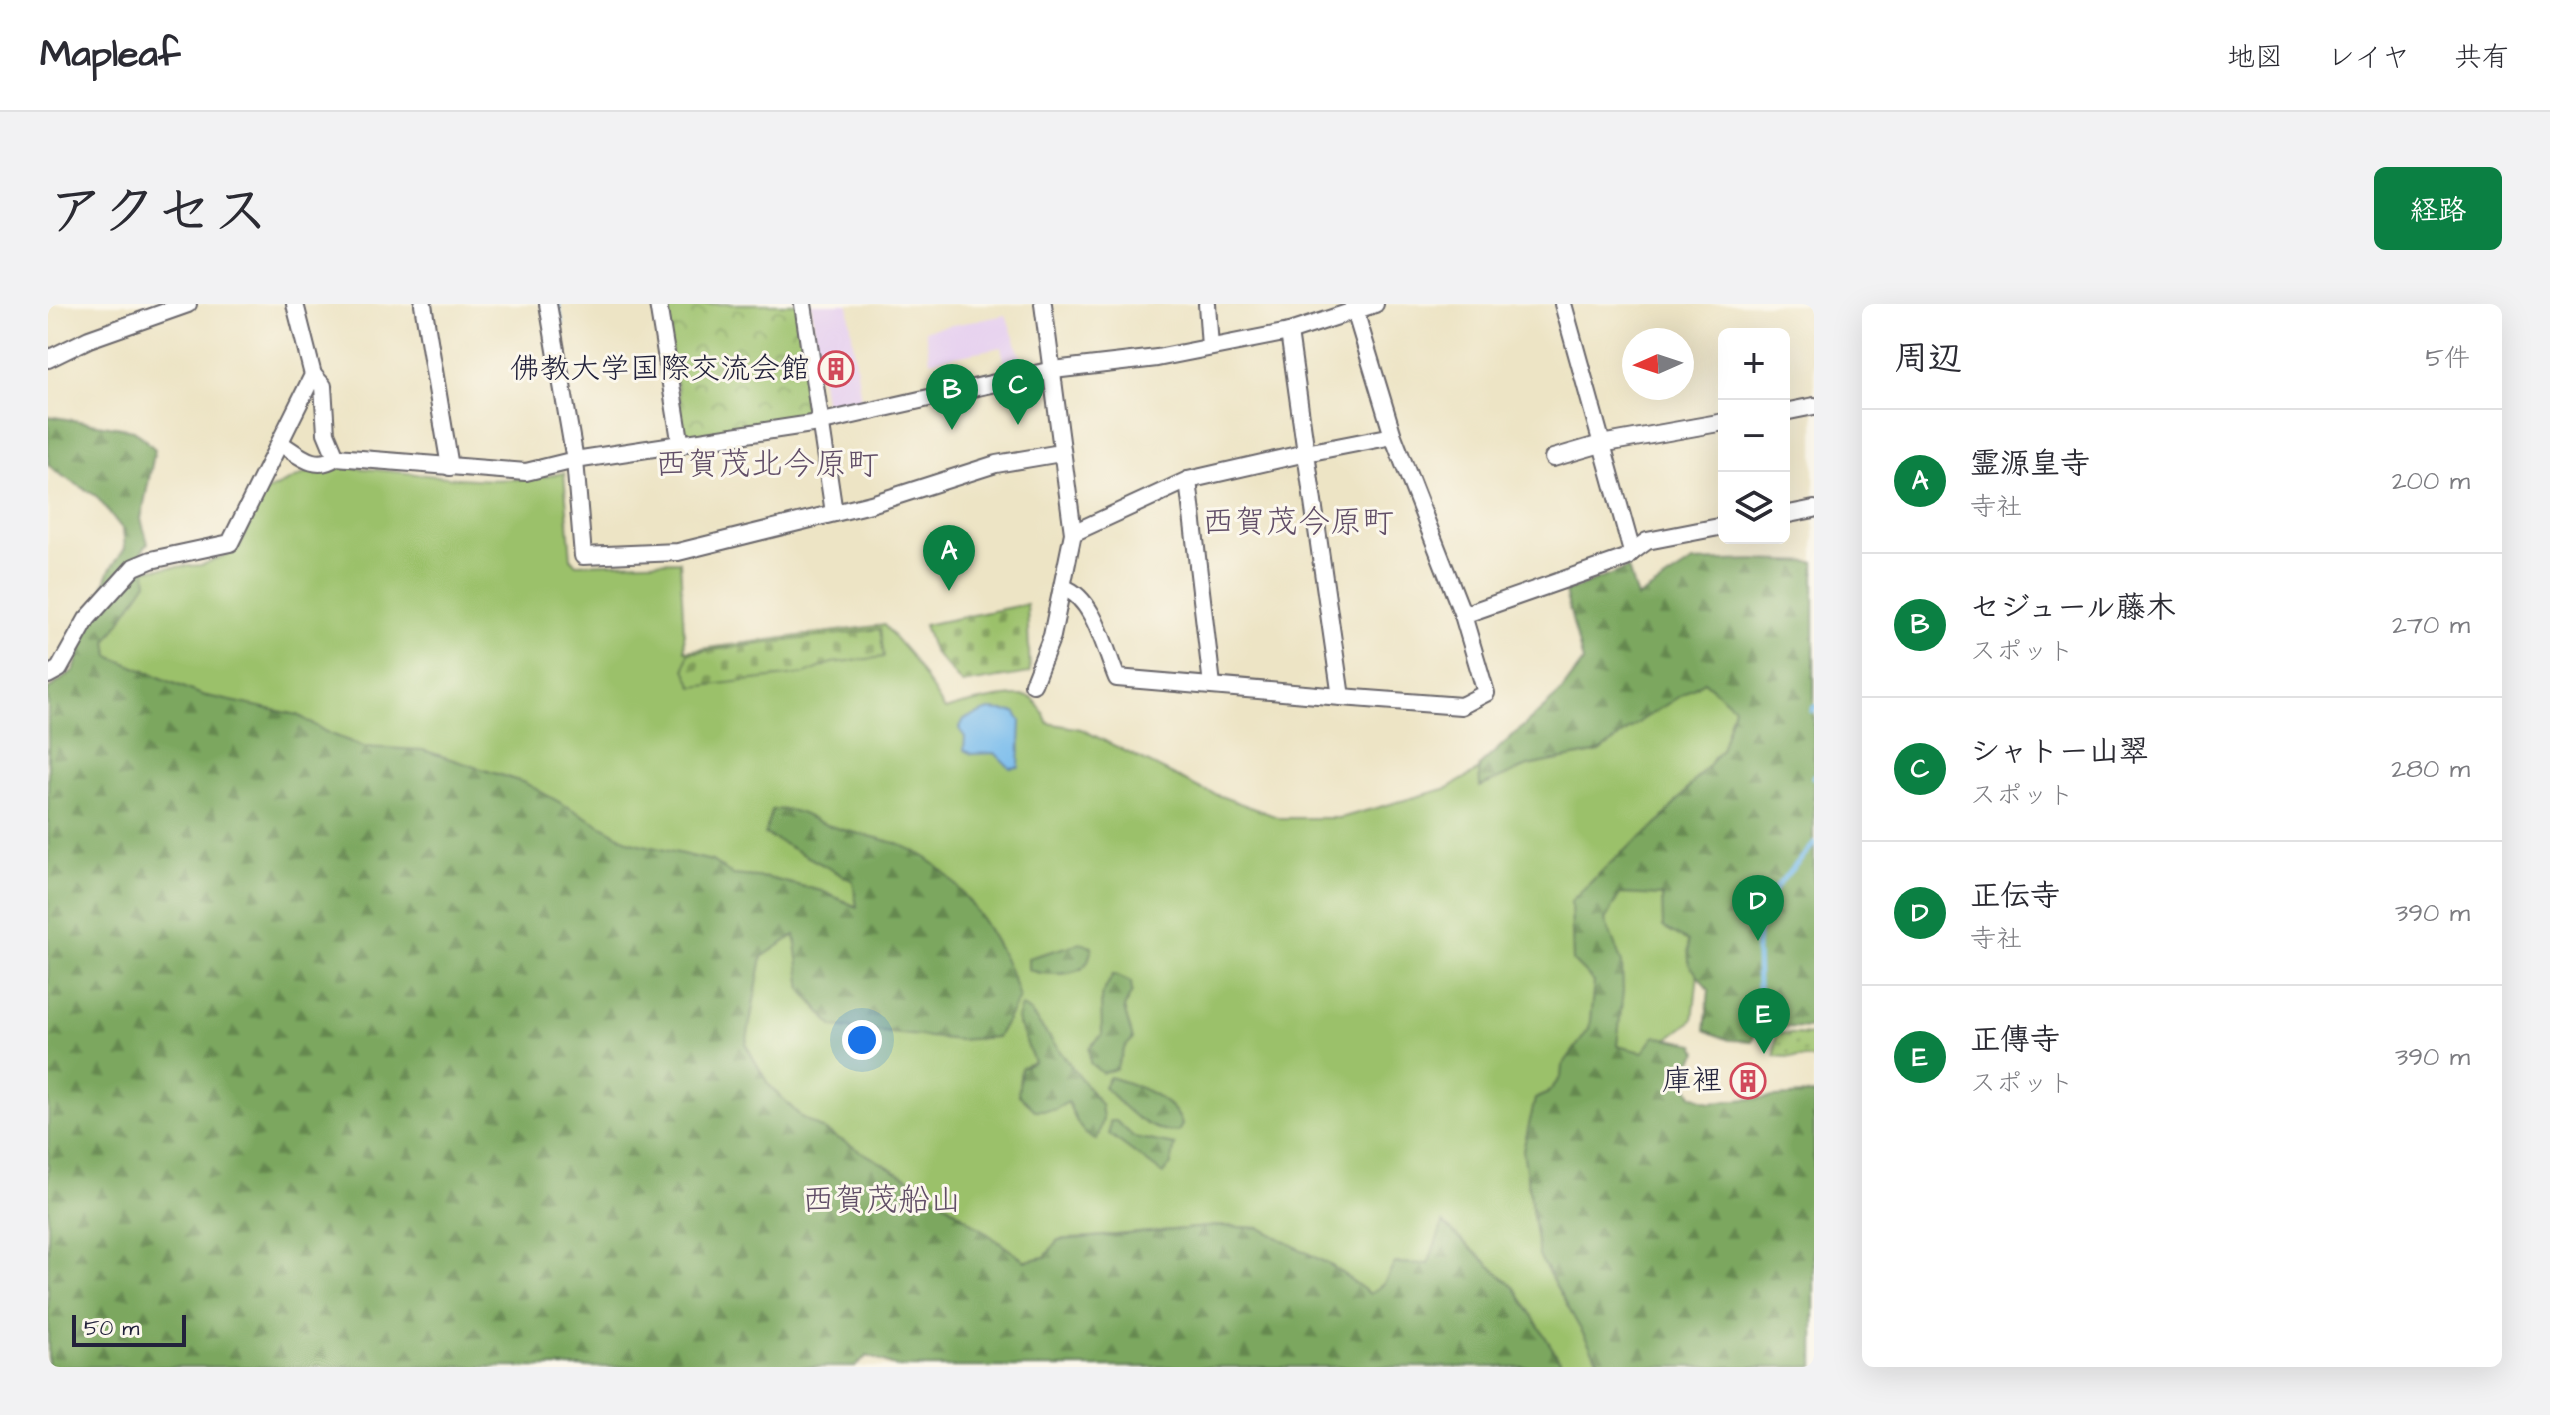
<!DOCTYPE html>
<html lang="ja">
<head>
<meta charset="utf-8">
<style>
	body { margin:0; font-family:"Architects Daughter","Klee One",sans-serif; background:#f2f2f3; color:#2b2b33 }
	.controls { position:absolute; right:24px; top:24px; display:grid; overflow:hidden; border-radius:12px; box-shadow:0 8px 32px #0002 }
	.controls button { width:72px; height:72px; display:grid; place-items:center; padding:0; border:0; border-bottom:2px solid #e1e1e2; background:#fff; color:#2b2b33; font:40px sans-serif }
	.compass { position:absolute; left:1574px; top:24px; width:72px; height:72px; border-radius:50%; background:#fff; box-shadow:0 8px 32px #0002; rotate:267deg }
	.scale { position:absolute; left:24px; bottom:20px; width:114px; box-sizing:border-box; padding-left:8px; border:4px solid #22223b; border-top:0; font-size:22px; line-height:28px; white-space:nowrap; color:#22223b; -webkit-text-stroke:6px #fbf7ec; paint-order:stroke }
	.you { position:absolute; left:814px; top:736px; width:28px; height:28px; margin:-20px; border:6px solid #fff; border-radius:50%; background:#1a73e8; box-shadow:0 0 0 12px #1a73e833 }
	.badge { display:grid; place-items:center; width:52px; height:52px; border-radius:50%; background:#0b8043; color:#fff; font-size:26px; font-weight:700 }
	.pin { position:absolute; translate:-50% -66px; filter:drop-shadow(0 2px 4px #0008) }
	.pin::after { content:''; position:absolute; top:42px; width:28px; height:24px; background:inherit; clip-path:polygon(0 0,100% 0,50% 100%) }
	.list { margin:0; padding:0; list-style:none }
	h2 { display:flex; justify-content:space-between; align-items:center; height:104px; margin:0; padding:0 32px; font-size:34px }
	h2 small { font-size:26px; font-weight:400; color:#7c7c81 }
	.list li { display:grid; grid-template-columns:52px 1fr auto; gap:24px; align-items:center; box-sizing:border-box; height:144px; padding:0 32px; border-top:2px solid #e1e1e2 }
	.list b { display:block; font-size:30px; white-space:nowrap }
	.list p { margin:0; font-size:26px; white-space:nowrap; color:#7c7c81 }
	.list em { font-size:26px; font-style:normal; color:#7c7c81 }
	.icon { flex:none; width:44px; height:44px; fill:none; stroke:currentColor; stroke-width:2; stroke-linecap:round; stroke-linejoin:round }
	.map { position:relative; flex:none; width:1766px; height:1063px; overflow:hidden; border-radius:12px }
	header { display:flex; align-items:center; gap:48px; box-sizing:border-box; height:112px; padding:0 40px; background:#fff; border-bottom:2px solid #e1e1e2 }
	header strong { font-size:38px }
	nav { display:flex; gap:44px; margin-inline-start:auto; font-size:28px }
	.intro { display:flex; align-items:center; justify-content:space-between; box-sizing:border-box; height:192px; padding:0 48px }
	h1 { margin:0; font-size:56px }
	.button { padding:20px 36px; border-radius:12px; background:#0b8043; color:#fff; font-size:28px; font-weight:700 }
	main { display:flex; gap:48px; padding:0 48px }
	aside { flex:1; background:#fff; border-radius:12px; box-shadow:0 8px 32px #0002 }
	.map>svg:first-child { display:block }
	.built { fill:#e7d2ef }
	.grass { fill:#9bc16b; stroke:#5e7253; stroke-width:2 }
	.forest { fill:url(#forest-firs); stroke:#4f644d; stroke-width:2 }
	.cemetery { fill:url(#cemetery-stones); stroke:#5e7253; stroke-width:2 }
	.park { fill:url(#park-crowns); stroke:#5e7253; stroke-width:2 }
	.garden { fill:url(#garden-dots); stroke:#5e7253; stroke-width:2 }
	.water { fill:#75baec; stroke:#4c6e94; stroke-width:2 }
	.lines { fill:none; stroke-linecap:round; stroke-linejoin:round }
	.stream { stroke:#75baec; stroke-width:5 }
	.minor-casing { stroke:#69666b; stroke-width:20 }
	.minor { stroke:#fff; stroke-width:16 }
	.labels { text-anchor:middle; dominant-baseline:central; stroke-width:6; stroke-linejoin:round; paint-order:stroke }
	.poi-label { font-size:30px; fill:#22223b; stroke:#fbf7ec; text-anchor:end }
	.neighbourhood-label { font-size:32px; fill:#614e67; stroke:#fbf7ec }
</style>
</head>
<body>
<header>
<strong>Mapleaf</strong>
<nav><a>地図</a><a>レイヤ</a><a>共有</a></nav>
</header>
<div class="intro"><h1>アクセス</h1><a class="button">経路</a></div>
<main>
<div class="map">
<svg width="1766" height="1063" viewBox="0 0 1766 1063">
	<defs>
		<pattern id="forest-firs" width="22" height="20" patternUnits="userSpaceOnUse" patternTransform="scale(2)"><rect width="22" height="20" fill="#7ca75f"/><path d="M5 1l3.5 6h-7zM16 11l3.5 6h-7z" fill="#658850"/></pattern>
		<pattern id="cemetery-stones" width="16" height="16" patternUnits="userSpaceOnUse" patternTransform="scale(2)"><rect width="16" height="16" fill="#9bc16b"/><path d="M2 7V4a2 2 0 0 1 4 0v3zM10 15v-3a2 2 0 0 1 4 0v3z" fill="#7e9c59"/></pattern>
		<pattern id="park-crowns" width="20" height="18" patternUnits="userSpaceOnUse" patternTransform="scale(2)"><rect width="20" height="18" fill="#9bc16b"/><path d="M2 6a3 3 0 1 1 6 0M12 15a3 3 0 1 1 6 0" fill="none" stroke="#7e9c59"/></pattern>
		<pattern id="garden-dots" width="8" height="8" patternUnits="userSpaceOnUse" patternTransform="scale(2)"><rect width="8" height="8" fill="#9bc16b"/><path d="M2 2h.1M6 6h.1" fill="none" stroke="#7e9c59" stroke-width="1.8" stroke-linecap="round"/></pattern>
	</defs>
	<rect width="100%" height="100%" fill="#fbf7ec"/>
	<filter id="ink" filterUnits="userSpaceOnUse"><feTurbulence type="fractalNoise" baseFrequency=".0125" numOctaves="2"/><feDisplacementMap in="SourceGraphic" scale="16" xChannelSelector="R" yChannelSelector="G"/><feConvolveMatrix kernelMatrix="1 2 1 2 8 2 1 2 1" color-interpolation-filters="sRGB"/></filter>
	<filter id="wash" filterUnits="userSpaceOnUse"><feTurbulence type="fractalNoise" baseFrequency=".006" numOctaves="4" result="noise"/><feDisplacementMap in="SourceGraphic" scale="32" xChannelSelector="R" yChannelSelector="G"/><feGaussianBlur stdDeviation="1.8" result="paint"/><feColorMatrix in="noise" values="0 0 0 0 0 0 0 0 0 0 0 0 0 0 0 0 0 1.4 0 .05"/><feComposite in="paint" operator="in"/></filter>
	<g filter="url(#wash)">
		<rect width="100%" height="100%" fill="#ede4c5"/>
		<g class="built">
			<polygon points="763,0 800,0 814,104 783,109 777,105"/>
			<polygon points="958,11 977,65 959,68 953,43 882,57 877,26"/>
		</g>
		<path class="grass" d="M297 163C372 168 443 185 516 169L523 255 528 260 632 257 637 347 836 321 863 352 897 406C914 400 964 389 981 393 990 396 996 411 1000 419L1033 425 1153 485 1232 514H1292L1400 484 1766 270 1662 558 1645 716 1583 762 1590 1063H1403L1322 990 1284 962 1211 924 1171 922 1010 936 997 953 977 957 872 881 753 813 720 780 698 741 142 409 30 355 31 340 97 265 154 261 190 246 215 189 260 168Z"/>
		<g class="forest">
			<path d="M0 112 86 126 107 145 93 215 100 239 94 247 99 278 59 337 61 352 154 391 250 411 278 428 316 443 375 446 477 479 583 538 664 557 685 571 720 574 774 587 809 603 805 577 717 530 724 506C752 503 757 514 782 522 814 532 853 535 881 556 918 582 960 651 971 694L949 733 911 736 785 723 754 686 747 631 714 653 698 741 720 780 753 813 872 881 977 957 997 953 1010 936 1171 922 1212 924 1284 962 1322 990 1336 979 1347 959 1380 960 1395 919 1467 984 1516 1063H849L819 1052 807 1063H0V386L26 366 61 267 77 244 75 226 48 192 8 168 0 160Z"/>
			<polygon points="1706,256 1766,258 1766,724 1710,722 1704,737 1681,736 1657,726 1661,686 1641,660 1640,637 1615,623 1614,592 1572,590 1557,616 1574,659 1575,687 1569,742 1595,748 1607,732 1647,740 1650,748 1633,771 1644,791 1662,798 1766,790 1766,1063 1554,1063 1491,952 1475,846 1487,795 1499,790 1513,773 1514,762 1541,725 1546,678 1525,657 1523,597 1572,550 1609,521 1673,446 1686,403 1656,377 1594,416 1552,448 1480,462 1432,483 1431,462 1511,390 1535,358 1517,288 1580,264 1589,294 1645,258"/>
			<path d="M1032 639 1044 642C1042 650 1041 661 1033 665 1020 672 991 671 980 665V654Z"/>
			<polygon points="1065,670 1083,678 1084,688 1076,704 1085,735 1077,743 1068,765 1054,769 1042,759 1041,744 1054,731 1053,693"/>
			<path d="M973 702 982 708 1053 801 1055 815 1049 836C1032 831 1027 814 1020 798L1006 806H987L970 790 973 764 986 758 969 715Z"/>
			<path d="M1061 773C1086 780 1127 794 1134 821L1130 828C1098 828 1078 806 1056 783Z"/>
			<polygon points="1062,817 1068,817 1086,833 1127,841 1123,861 1115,870 1061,830"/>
		</g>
		<g class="cemetery">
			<polygon points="979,300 982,369 914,380 885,347 876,321"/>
			<polygon points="832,325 836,353 784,359 757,370 645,383 637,365 640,349"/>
		</g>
		<polygon class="park" points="625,0 750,0 765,106 760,115 646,135 636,126 617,8"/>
		<polygon class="garden" points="1728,729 1766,731 1766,755 1727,752"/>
		<polygon class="water" points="941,406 967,408 973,417 971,463 962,464 947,449 924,450 916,446 917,433 911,425 916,415"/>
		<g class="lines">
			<g class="stream">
				<polyline points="510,0 513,19"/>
				<polyline points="1764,407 1766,403"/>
				<polyline points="1765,473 1766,472"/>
				<path d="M1709 647C1707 595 1735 577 1766 540"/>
				<polyline points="1709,650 1711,711 1731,709"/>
			</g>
		</g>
	</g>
	<g filter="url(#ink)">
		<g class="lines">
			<defs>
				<g id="minor">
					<polyline points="375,0 402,163"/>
					<polyline points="610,0 633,142"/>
					<polyline points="755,0 786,209"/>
					<polyline points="1159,0 1162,43"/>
					<polyline points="1305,0 1345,132 1415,311 1438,389 1413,402 1293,393 1258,149 1345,132"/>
					<polyline points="1515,0 1584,248 1599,237 1676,222"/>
					<polyline points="0,55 41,35 140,0"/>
					<polyline points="265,71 275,82 278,129 288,153"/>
					<polyline points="1736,108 1766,102"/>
					<path d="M232 139C251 151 267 168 288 153L478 168 527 156 500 0"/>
					<polyline points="1013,149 948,160 823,200 630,248 535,252 527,156 770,119 1005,66 1109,54 1241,28 1327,0"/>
					<polyline points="1505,154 1553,140 1676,118"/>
					<polyline points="1140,176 1164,381"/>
					<polyline points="1736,211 1766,205"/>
					<polyline points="1025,229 1140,176 1258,149 1241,28"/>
					<path d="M1016 284C1046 294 1057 346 1069 374L1293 393"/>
					<polyline points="1415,311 1578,254 1584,248"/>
					<polyline points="0,371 11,365 39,315 86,263 103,256 182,239 265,71 247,0"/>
					<polyline points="985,380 1004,332 1025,229 995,0"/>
				</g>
			</defs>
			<use href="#minor" class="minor-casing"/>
			<use href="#minor" class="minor"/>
		</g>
	</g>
	<defs>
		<symbol id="building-ring" viewBox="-11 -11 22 22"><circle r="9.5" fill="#fbf7ec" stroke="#d1495b" stroke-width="1.5"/><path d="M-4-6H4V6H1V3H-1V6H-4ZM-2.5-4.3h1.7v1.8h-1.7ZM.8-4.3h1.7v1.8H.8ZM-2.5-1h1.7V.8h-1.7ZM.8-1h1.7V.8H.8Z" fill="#d1495b"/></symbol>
	</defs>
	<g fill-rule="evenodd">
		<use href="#building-ring" x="768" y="45" width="40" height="40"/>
		<use href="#building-ring" x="1680" y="757" width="40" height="40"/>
	</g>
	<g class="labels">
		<g class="poi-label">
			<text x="762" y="65">佛教大学国際交流会館</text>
			<text x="1674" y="777">庫裡</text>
		</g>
		<g class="neighbourhood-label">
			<text x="719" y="160">西賀茂北今原町</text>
			<text x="1250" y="218">西賀茂今原町</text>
			<text x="834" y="896">西賀茂船山</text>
		</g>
	</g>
</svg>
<div class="controls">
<button>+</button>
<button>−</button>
<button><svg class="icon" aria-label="layers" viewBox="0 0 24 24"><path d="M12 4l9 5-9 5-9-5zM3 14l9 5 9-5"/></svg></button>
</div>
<svg class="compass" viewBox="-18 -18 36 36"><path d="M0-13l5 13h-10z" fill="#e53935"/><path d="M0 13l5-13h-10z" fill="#7c7c81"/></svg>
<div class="scale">50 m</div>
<div class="you"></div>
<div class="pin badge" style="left:901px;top:287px">A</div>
<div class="pin badge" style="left:904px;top:126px">B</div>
<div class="pin badge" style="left:970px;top:121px">C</div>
<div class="pin badge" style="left:1710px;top:637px">D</div>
<div class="pin badge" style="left:1716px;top:750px">E</div>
</div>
<aside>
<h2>周辺<small>5件</small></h2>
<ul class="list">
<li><span class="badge">A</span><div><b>霊源皇寺</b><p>寺社</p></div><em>200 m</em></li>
<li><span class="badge">B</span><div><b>セジュール藤木</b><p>スポット</p></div><em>270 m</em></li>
<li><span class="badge">C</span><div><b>シャトー山翠</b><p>スポット</p></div><em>280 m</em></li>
<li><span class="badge">D</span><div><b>正伝寺</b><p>寺社</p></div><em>390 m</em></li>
<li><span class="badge">E</span><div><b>正傳寺</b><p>スポット</p></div><em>390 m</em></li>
</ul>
</aside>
</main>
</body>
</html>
